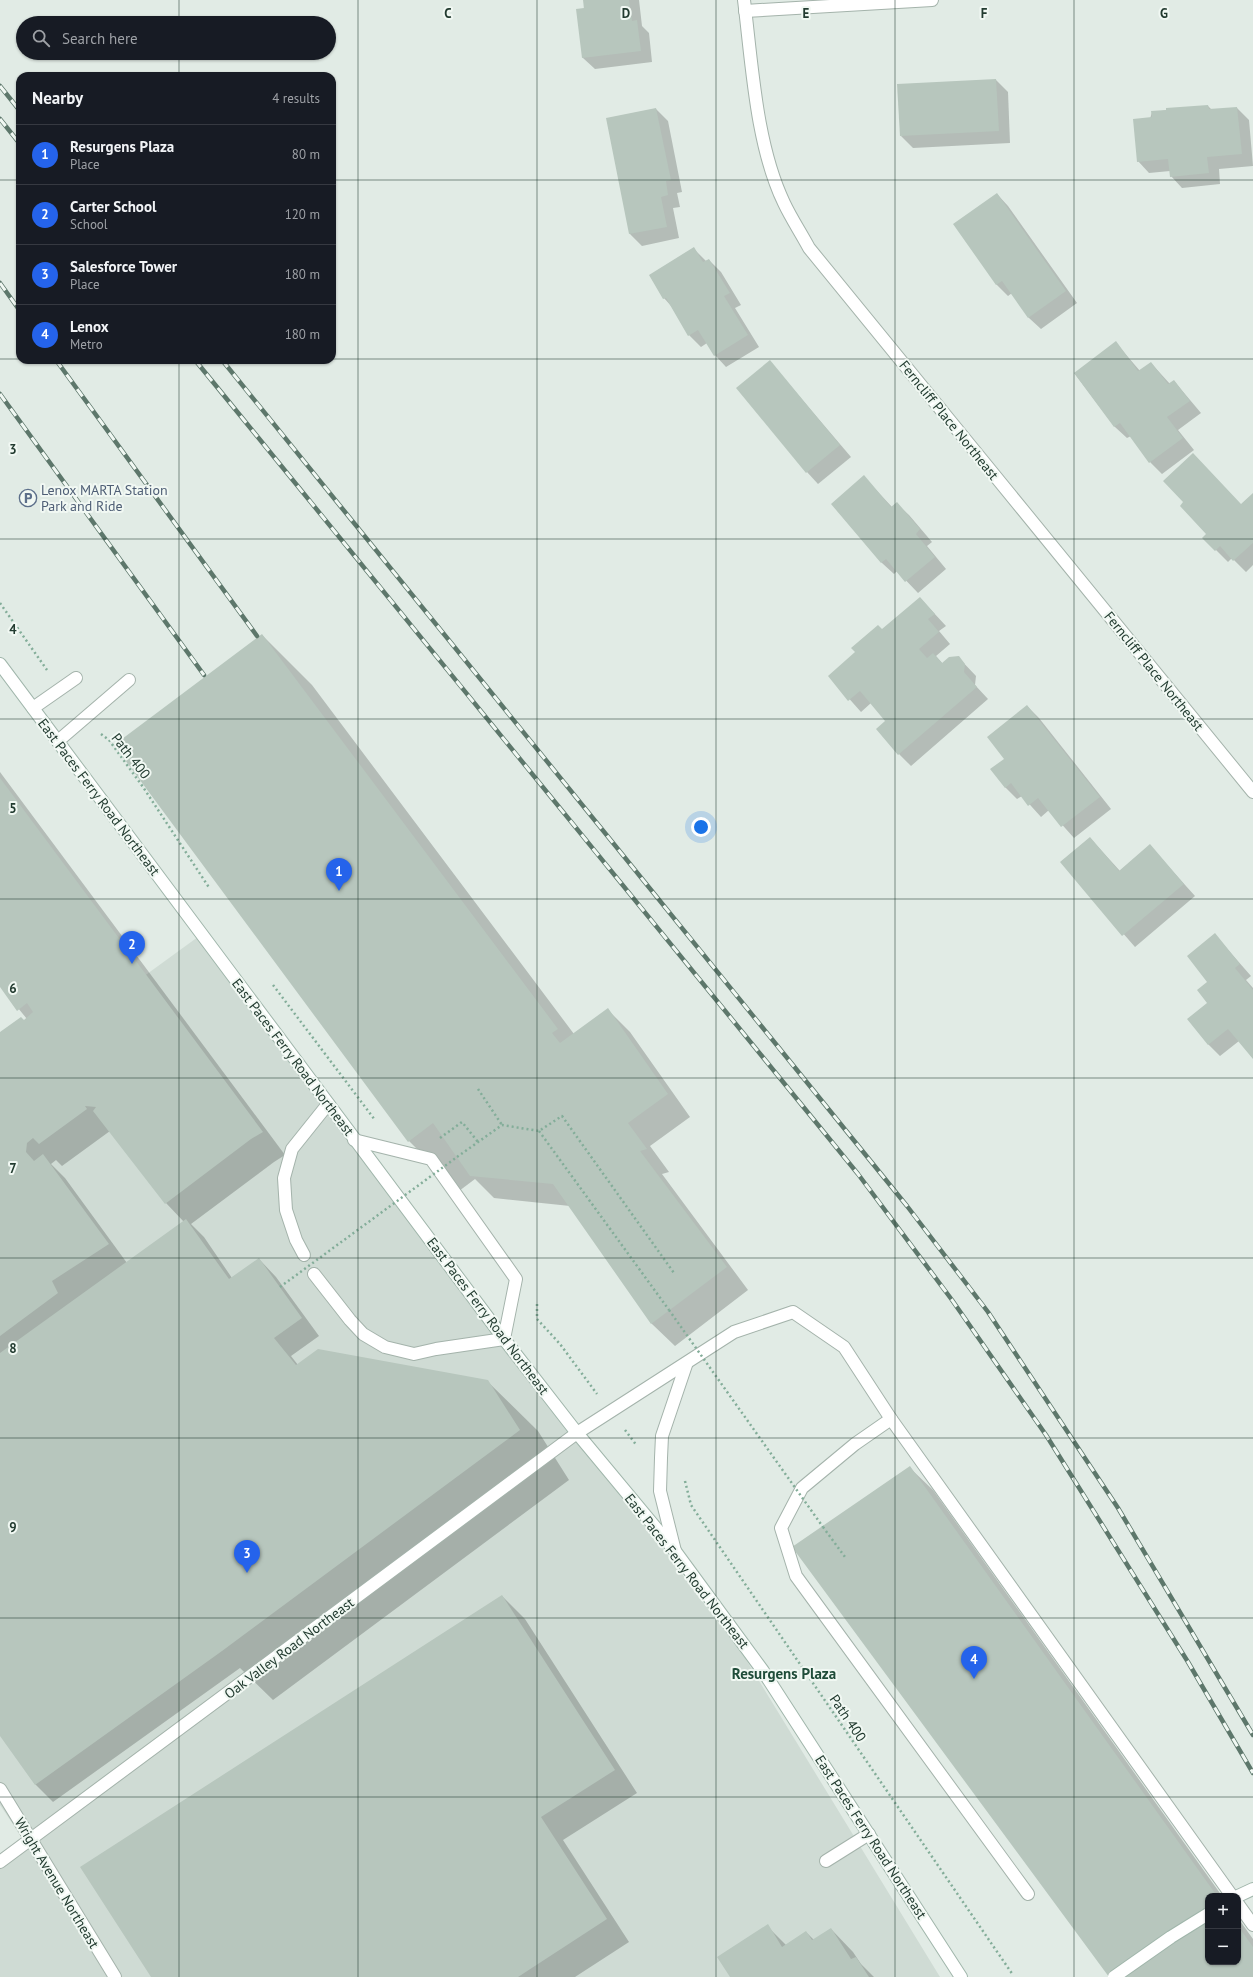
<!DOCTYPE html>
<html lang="en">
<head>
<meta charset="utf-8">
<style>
	body { margin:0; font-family:"PT Sans",sans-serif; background:#20242c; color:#f1f3f6 }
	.controls { position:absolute; right:12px; bottom:12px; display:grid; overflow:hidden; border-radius:8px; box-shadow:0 1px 3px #0004 }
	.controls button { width:36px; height:36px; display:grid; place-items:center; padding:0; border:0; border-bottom:1px solid #363941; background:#171b24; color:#f1f3f6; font:20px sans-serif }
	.you { position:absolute; left:701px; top:827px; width:14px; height:14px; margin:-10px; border:3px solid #fff; border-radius:50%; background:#1a73e8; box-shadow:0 0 0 6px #1a73e833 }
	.badge { display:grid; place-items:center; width:26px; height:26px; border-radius:50%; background:#2563eb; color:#fff; font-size:13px; font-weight:700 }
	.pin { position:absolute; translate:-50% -33px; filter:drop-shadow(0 1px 2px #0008) }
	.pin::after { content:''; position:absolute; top:21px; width:14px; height:12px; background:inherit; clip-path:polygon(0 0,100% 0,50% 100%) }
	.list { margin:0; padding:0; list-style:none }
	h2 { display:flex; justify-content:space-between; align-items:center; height:52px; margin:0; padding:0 16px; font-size:17px }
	h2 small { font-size:13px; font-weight:400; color:#9ea1a6 }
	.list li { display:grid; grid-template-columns:26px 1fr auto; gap:12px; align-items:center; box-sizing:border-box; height:60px; padding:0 16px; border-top:1px solid #363941 }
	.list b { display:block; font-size:15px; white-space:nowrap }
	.list p { margin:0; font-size:13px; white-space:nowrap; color:#9ea1a6 }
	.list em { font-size:13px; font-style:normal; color:#9ea1a6 }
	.icon { flex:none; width:22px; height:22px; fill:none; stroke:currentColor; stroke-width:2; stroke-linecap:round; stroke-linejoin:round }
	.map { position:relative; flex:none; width:1253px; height:1977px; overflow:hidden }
	.search { position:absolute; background:#171b24; box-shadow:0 1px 3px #0004; left:16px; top:16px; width:320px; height:44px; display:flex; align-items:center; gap:10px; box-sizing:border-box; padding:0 14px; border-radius:22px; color:#9ea1a6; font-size:15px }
	.panel { position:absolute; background:#171b24; box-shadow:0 1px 3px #0004; left:16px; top:72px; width:320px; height:292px; border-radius:12px }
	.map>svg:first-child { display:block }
	.built { fill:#cfdbd4 }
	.shadow { fill:#0003; fill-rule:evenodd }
	.building { fill:#b7c6bd }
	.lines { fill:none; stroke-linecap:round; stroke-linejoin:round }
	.lane-casing { stroke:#a4b3ab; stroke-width:14 }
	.street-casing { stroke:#a4b3ab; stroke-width:14 }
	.secondary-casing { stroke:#a0b6ab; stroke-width:14 }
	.path { stroke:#83ad99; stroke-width:2.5; stroke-dasharray:2 3; stroke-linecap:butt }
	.lane { stroke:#fff; stroke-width:12 }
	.street { stroke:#fff; stroke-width:12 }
	.secondary { stroke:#fff; stroke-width:12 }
	.rail-casing { stroke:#5d776b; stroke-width:4.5 }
	.rail { stroke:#f1f8f3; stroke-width:3; stroke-dasharray:9; stroke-linecap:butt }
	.secondary-bridge-casing { stroke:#a0b6ab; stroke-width:14; stroke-linecap:butt }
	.path-bridge { stroke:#83ad99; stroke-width:2.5; stroke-dasharray:2 3; stroke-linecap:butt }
	.secondary-bridge { stroke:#fff; stroke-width:12 }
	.grid { fill:none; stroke:#223b30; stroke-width:1; stroke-opacity:0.55 }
	.labels { text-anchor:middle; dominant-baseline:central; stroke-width:4; stroke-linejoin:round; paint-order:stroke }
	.street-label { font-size:14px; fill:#223b30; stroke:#f1f8f3 }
	.service-label { font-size:14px; fill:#4e5e75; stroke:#f1f8f3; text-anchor:start }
	.neighbourhood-label { font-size:15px; font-weight:bold; fill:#1f4c39; stroke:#f1f8f3 }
	.grid-label { font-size:13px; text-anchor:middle; font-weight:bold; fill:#223b30; stroke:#f1f8f3; stroke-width:4; stroke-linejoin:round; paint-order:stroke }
</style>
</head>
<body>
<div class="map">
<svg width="1253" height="1977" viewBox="0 0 1253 1977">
	<rect width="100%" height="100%" fill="#e1ebe5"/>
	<polygon class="built" points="202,934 745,1658 940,1977 0,1977 0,1855 23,1839 0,1805 0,1081"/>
	<g class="shadow">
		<polygon points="584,0 639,0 642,26 649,33 652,62 595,69 583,58"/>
		<polygon points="996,80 1008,92 1010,143 913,148 901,136"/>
		<polygon points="1208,106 1212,110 1237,108 1249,120 1253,166 1219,169 1220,184 1182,188 1171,176 1170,171 1149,173 1138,161 1152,112"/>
		<polygon points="656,109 668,121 682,192 677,193 680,207 673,208 679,238 642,246 630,234 607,119"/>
		<polygon points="997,194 1008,206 1077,303 1041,329 1029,318 1012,293 1008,296 996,284"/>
		<polygon points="694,249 706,261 709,260 721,272 741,305 735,308 759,347 726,367 715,355 707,343 701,347 689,335 672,307 664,298"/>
		<polygon points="1116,343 1140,371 1151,363 1170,384 1174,381 1201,413 1178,430 1194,450 1162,474 1150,462 1131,436 1127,438 1115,427 1075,374"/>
		<polygon points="770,362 851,457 818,484 807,472"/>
		<polygon points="864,477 892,507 897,504 909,515 932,542 927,546 946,569 918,593 897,571 894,574 882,563 832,504"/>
		<polygon points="1253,494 1253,565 1246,572 1232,558 1228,562 1204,538"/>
		<polygon points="920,598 946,626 939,631 950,644 936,656 943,664 958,657 976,676 975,685 988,699 911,766 899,754 887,721 871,703 861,712 829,676"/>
		<polygon points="262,635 312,685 574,1034 608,1010 630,1032 690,1117 650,1146 669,1172 662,1174 748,1290 675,1346 652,1324 570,1206 494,1198 475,1179 459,1191 409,1141"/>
		<polygon points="1027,706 1039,718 1111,809 1074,838 1049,810 1041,817 1022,796 1017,799 1005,787 1005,759"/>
		<path d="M0 772 285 1155 274 1162 191 1224 204 1237 232 1278 259 1259 276 1277 319 1336 291 1356 298 1365 487 1381 538 1431 569 1480 273 1700 240 1668 53 1802 35 1784 0 1734V1033L27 1019 0 986ZM110 1131 166 1203 184 1222 127 1263 65 1178 51 1164 56 1160 62 1166Z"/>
		<polygon points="1090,838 1120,871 1150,846 1195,896 1135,947 1061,862"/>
		<polygon points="1215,935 1251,976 1246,980 1253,988 1253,1058 1239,1041 1220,1056 1208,1044 1209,982"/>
		<polygon points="910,1468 933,1490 1222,1896 1208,1896 1208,1962 1238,1962 1238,1918 1253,1939 1253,1977 1110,1977"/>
		<polygon points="502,1596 525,1619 637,1793 563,1840 629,1942 575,1977 152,1977"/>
		<polygon points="767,1926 786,1945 806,1932 814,1940 831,1929 853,1952 861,1964 874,1977 731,1977"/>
	</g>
	<g class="building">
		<polygon points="583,0 629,0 632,21 637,20 641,51 582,58 576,9 584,8"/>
		<polygon points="996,79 999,131 900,136 897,84"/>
		<polygon points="1208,105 1209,109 1237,107 1242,154 1207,157 1209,173 1170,177 1168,159 1137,162 1133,119 1152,117 1151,111 1166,110 1166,108"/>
		<polygon points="656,108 671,180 666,181 668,195 661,197 667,227 629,234 606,118"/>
		<polygon points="997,193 1066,291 1028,318 1002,281 996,285 953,224"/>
		<polygon points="694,247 703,262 709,259 730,293 724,296 748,335 714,356 698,330 688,336 666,298 663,299 649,275"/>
		<polygon points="1116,341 1138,371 1151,362 1168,384 1174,380 1190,401 1167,417 1183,438 1149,463 1120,423 1114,427 1074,373"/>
		<polygon points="770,360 840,445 806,473 736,388"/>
		<polygon points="1193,453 1241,504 1253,493 1253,543 1233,561 1220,546 1215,551 1202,538 1206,534 1180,506 1183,502 1163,481"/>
		<polygon points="864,475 891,507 897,502 920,529 916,534 935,557 905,582 886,559 881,563 831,504"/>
		<polygon points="920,597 935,614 928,619 939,632 919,649 927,658 933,653 942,663 949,657 959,656 965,664 964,672 977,687 898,755 876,729 885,721 860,691 848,701 828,676 855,652 851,648 878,625 882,629"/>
		<polygon points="262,634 558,1029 552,1033 560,1043 608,1008 668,1094 628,1123 647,1149 640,1151 727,1267 651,1324 553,1184 470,1176 433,1123 408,1142 114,745"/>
		<polygon points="1027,705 1100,797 1061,827 1038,798 1028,806 1011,783 1005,788 990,769 1004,759 987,737"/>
		<polygon points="0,778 263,1132 251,1139 165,1204 93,1111 96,1107 85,1106 87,1109 39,1144 33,1138 27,1143 26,1152 34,1161 43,1154 109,1244 52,1281 58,1293 0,1336 0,1032 21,1017 24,1020 33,1012 27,1003 17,1011 0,987"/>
		<polygon points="1090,837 1119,871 1150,844 1184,884 1122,936 1060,862"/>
		<polygon points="1215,933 1240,964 1235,968 1253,990 1253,1059 1228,1029 1208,1045 1187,1019 1207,1003 1197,990 1207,982 1187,956"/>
		<polygon points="186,1219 229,1279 259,1258 302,1318 274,1338 296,1365 318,1349 488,1380 520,1430 222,1651 35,1785 0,1736 0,1353"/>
		<polygon points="910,1466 1217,1896 1208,1896 1208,1962 1238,1962 1238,1926 1253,1947 1253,1977 1109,1977 792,1547"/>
		<polygon points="502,1595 615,1770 541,1817 607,1919 518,1977 151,1977 80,1867"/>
		<polygon points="768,1924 782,1947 806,1931 812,1940 831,1928 851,1959 856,1957 869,1977 730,1977 717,1957"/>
	</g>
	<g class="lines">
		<defs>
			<g id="lane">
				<polyline points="33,708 76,678"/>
				<polyline points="58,741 129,680"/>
				<polyline points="304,1255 296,1240 286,1210 284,1178 292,1149 328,1104"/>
				<polyline points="314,1274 350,1320 363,1334 385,1347 414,1354 436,1349 504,1339 516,1279 431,1159 354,1140"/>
				<polyline points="891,1419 855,1444 802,1488 781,1528 796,1576 1028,1894"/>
				<polyline points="577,1433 734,1332 793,1312 844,1347 891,1419 1232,1896"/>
				<polyline points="675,1551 660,1491 661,1458 662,1436 686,1365"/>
				<polyline points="826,1861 869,1834"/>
				<polyline points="1238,1904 1253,1925"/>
			</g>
			<g id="street">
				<path d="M744 0C752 64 756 145 784 203 791 218 801 233 809 248L1253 792"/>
				<polyline points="745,11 932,0"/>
				<polyline points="0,1789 115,1977"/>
				<polyline points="0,1862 577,1433"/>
			</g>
			<g id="secondary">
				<polyline points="0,664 504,1339 577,1433 675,1551 763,1671 961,1977"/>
				<polyline points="1238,1896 1253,1889"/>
			</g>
		</defs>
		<use href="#lane" class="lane-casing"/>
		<use href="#street" class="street-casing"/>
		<use href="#secondary" class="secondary-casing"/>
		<g class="path">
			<polyline points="0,603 47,670"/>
			<polyline points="101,734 109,740 143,787 210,889"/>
			<polyline points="273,985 375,1120"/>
			<polyline points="478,1089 502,1125"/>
			<polyline points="539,1131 669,1310"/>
			<polyline points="440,1138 462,1122 478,1142"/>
			<polyline points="457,1157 502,1125 539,1131 562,1116 674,1273"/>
			<polyline points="537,1304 537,1319 560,1344 597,1394"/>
			<polyline points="625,1430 637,1446"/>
			<polyline points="685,1481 691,1505 1013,1975"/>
			<polyline points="823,1527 845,1557"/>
		</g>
		<use href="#lane" class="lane"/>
		<use href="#street" class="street"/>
		<use href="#secondary" class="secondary"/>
		<defs>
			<g id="rail">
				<polyline points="0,86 20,111"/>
				<polyline points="0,119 20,144"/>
				<polyline points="0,283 20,311"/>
				<polyline points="56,360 257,636"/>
				<polyline points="195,360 858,1174 952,1300 1046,1435 1188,1662 1253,1773"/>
				<polyline points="222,360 907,1206 988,1312 1118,1508 1253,1735"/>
				<polyline points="0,394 204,675"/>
			</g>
		</defs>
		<use href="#rail" class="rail-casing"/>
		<use href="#rail" class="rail"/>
		<defs>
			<polyline id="secondary-bridge" points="1114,1977 1171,1937 1208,1914"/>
		</defs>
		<use href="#secondary-bridge" class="secondary-bridge-casing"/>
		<g class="path-bridge">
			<polyline points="280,1287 457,1157"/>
			<polyline points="669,1310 823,1527"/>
		</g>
		<use href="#secondary-bridge" class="secondary-bridge"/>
	</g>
	<path class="grid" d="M179 0V23M358 0V1977M537 0V1977M716 0V1977M895 0V1977M1074 0V1977M179 53V76M0 180H20M332 180H1253M0 359H20M332 359H1253M179 360V1977M0 539H1253M0 719H1253M0 899H1253M0 1078H1253M0 1258H1253M0 1438H1253M0 1618H1253M0 1797H1253"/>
	<defs>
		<symbol id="parking-ring" viewBox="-11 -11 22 22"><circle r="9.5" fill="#f1f8f3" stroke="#5c6f8a" stroke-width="1.5"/><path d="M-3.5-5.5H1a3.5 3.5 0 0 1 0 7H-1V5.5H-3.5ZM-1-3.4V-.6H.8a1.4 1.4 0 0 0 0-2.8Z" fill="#5c6f8a"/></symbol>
	</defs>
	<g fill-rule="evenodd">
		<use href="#parking-ring" x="18" y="488" width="20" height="20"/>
	</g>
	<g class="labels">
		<g class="street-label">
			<text transform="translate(949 420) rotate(51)">Ferncliff Place Northeast</text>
			<text transform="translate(1154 671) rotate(51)">Ferncliff Place Northeast</text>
			<text transform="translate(131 756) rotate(52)">Path 400</text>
			<text transform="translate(99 797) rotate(53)">East Paces Ferry Road Northeast</text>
			<text transform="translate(293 1057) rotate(53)">East Paces Ferry Road Northeast</text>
			<text transform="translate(488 1316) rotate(53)">East Paces Ferry Road Northeast</text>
			<text transform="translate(687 1571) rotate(52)">East Paces Ferry Road Northeast</text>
			<text transform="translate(289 1648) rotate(-37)">Oak Valley Road Northeast</text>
			<text transform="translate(848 1718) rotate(56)">Path 400</text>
			<text transform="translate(871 1837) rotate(57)">East Paces Ferry Road Northeast</text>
			<text transform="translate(57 1883) rotate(59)">Wright Avenue Northeast</text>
		</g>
		<g class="service-label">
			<text x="41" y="490">Lenox MARTA Station<tspan x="41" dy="16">Park and Ride</tspan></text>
		</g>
		<g class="neighbourhood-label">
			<text x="784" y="1673">Resurgens Plaza</text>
		</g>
	</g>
	<g class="grid-label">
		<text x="448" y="18">C</text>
		<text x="626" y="18">D</text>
		<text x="806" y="18">E</text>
		<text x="984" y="18">F</text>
		<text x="1164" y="18">G</text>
		<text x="13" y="454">3</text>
		<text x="13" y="634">4</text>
		<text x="13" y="813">5</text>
		<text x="13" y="993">6</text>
		<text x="13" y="1173">7</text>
		<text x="13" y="1353">8</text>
		<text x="13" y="1532">9</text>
	</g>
</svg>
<div class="controls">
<button>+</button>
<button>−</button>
</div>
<div class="you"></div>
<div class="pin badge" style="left:339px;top:891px">1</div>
<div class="pin badge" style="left:132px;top:964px">2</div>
<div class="pin badge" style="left:247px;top:1573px">3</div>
<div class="pin badge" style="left:974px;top:1679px">4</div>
<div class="search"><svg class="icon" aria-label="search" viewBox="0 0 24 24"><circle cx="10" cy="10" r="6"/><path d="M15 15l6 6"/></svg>Search here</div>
<section class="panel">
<h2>Nearby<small>4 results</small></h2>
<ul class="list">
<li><span class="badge">1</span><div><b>Resurgens Plaza</b><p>Place</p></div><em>80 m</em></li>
<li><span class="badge">2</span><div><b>Carter School</b><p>School</p></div><em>120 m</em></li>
<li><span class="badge">3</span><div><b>Salesforce Tower</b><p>Place</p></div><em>180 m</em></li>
<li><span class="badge">4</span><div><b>Lenox</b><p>Metro</p></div><em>180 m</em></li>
</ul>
</section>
</div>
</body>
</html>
